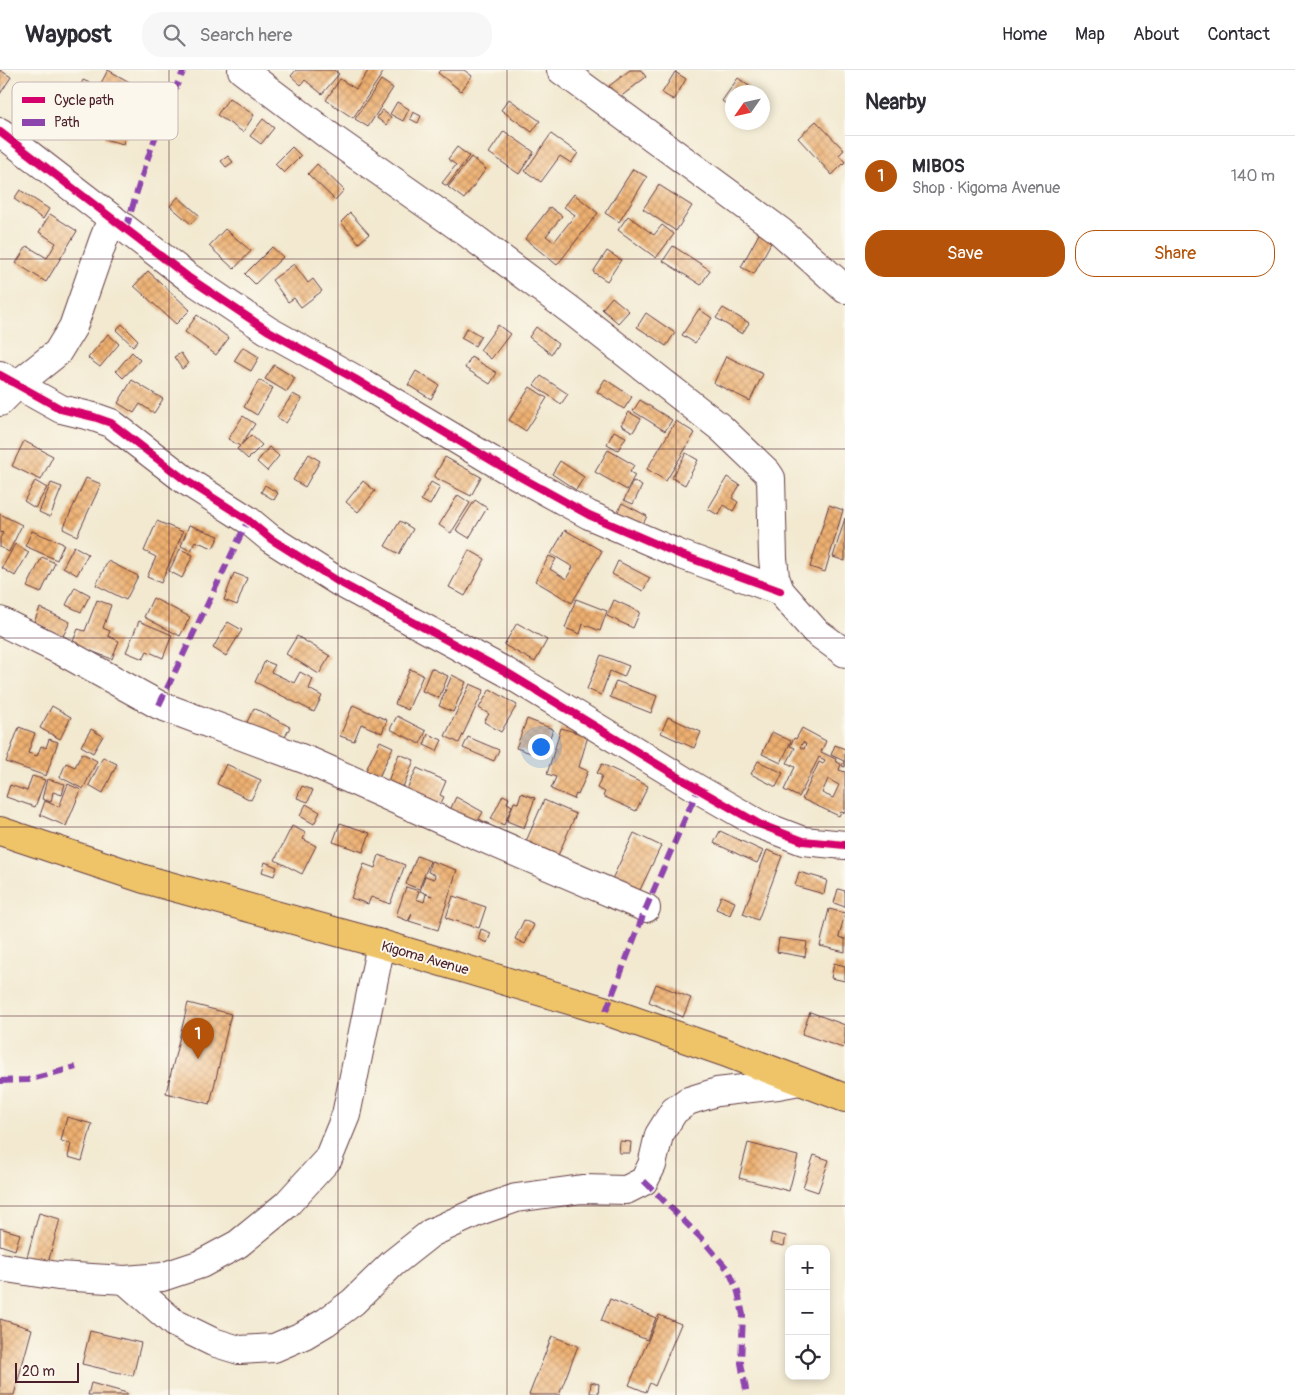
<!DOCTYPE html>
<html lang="en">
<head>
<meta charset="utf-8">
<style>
	body { margin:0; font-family:Pangolin,sans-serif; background:#f7f7f7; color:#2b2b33 }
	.controls { position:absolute; right:15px; bottom:15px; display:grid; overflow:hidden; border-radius:10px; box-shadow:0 2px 8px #0003 }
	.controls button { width:45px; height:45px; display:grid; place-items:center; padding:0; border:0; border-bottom:1px solid #e1e1e2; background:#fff; color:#2b2b33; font:25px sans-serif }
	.compass { position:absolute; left:725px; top:15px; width:45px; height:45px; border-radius:50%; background:#fff; box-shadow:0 2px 8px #0003; rotate:236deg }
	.scale { position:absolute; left:15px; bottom:12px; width:64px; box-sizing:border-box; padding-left:5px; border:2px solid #4a1f2b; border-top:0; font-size:14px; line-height:18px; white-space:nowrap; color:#4a1f2b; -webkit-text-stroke:4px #fbf7ec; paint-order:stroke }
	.you { position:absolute; left:540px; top:676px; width:18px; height:18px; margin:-12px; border:4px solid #fff; border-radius:50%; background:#1a73e8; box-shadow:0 0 0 8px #1a73e833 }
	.badge { display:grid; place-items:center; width:32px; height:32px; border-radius:50%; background:#b45309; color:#fff; font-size:16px; font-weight:700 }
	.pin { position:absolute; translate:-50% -41px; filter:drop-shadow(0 1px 2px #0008) }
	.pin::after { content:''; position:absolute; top:26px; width:18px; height:15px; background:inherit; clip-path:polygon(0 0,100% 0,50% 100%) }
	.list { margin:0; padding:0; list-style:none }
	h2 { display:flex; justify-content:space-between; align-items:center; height:65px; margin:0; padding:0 20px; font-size:21px }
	h2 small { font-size:16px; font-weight:400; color:#7c7c81 }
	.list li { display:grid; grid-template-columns:32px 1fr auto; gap:15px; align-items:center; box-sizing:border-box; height:80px; padding:0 20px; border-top:1px solid #e1e1e2 }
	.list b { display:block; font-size:19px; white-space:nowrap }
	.list p { margin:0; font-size:16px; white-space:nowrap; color:#7c7c81 }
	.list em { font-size:16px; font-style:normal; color:#7c7c81 }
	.actions { display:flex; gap:10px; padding:15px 20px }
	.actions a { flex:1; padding:11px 0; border:1px solid #b45309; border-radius:20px; text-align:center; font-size:18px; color:#b45309 }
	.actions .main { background:#b45309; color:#fff }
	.icon { flex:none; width:28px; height:28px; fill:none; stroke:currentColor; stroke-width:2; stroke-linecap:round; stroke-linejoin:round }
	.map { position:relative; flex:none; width:845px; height:1325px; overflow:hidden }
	header { display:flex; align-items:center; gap:30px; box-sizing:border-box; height:70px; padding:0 25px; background:#fff; border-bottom:1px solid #e1e1e2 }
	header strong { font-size:24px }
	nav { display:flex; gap:28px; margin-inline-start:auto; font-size:18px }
	.search { width:350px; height:45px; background:#f7f7f7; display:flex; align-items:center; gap:12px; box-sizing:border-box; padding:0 18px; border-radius:20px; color:#7c7c81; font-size:19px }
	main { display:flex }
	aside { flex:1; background:#fff }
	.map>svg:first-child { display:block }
	.building { fill:url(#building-cross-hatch); fill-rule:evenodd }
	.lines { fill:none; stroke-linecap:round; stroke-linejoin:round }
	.minor-casing { stroke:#633d44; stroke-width:30 }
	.major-casing { stroke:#633d44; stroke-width:30 }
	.minor { stroke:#fff; stroke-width:28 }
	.major { stroke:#efc469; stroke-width:28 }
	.quiet { stroke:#8e44ad; stroke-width:6; stroke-dasharray:12 6; stroke-linecap:butt }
	.cycleway-casing { stroke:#fbf7ec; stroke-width:11 }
	.cycleway { stroke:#d6006c; stroke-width:8 }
	.grid { fill:none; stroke:#4a1f2b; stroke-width:1; stroke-opacity:0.55 }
	.labels { text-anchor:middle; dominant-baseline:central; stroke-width:4; stroke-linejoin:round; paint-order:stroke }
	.street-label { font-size:14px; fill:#4a1f2b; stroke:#fbf7ec }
	.key { fill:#fbf7ec; stroke:#c6b6b2; stroke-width:1 }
	.key-label { font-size:14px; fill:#4a1f2b }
</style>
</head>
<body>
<header>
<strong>Waypost</strong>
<div class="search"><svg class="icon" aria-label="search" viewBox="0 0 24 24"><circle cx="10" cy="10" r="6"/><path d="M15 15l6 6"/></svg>Search here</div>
<nav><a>Home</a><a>Map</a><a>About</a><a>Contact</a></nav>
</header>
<main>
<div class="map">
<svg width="845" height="1325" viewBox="0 0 845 1325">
	<defs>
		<pattern id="building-cross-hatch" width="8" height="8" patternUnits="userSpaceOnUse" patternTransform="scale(1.25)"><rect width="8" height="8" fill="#eeb071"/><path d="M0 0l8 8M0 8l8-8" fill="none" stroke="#c38f5d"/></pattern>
	</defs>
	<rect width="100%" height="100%" fill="#fbf7ec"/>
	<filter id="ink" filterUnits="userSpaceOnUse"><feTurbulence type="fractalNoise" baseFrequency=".02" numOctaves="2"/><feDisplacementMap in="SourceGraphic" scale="10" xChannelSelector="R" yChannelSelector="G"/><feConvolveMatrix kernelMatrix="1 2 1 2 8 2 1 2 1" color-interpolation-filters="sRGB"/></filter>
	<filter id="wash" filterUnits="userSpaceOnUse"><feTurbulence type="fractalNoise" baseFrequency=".0096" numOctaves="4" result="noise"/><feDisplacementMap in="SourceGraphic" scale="20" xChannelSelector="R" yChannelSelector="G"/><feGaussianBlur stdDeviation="1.12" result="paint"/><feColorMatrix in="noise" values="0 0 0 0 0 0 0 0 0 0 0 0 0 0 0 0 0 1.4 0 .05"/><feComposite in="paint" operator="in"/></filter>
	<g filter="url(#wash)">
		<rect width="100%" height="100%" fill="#f2e9d0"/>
		<g id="blocks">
			<g class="building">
				<polygon points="0,0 11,7 0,24"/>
				<polygon points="108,0 133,14 124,30 106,20 108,17 101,13"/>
				<polygon points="296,0 334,0 339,4 322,24 305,10 301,15 291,6"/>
				<polygon points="369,0 384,1 353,48 326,30 340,9 356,19"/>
				<polygon points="440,0 464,0 472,6 461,21 438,3"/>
				<polygon points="630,0 641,0 646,7 619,28 609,16"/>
				<polygon points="675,2 686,9 674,30 662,23"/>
				<polygon points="738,8 749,16 745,22 732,22 732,38 722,31"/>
				<polygon points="83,10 99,17 86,48 69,41"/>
				<polygon points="381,10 393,18 368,57 355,49"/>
				<polygon points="229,28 254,45 243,62 217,45"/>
				<polygon points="509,29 540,51 532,62 501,40"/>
				<polygon points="397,32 409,39 403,51 390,44"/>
				<polygon points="113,37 132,42 123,74 104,69"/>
				<polygon points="382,40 391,47 386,55 377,48"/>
				<polygon points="413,42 421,46 418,53 410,49"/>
				<polygon points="263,49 274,58 261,74 250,66"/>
				<polygon points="816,51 844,80 839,85 845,92 832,105 798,68"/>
				<polygon points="504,61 534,82 519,104 489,83"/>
				<polygon points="551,64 578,83 571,93 560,86 541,112 525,101"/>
				<polygon points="292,77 301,86 284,103 275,94"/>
				<polygon points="457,77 469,86 447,116 442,113 456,95 448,89"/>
				<polygon points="228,86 233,92 226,97 221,91"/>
				<polygon points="471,87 486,99 464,129 448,117"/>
				<polygon points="317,94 344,120 335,130 308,104"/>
				<polygon points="633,99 647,107 619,152 605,143"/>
				<polygon points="659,115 692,136 676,161 643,139"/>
				<polygon points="20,120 49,139 43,149 14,129"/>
				<polygon points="574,124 598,143 557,195 525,169 550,137 562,146 546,166 554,172 575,145 564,137"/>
				<polygon points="178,127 199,145 191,154 170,136"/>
				<polygon points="350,143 369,164 359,173 341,152"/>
				<polygon points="50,144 77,161 46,212 16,193 27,176 47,188 56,173 39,162"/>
				<polygon points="628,146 654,165 662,155 674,164 656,188 618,160"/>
				<polygon points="225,159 251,181 234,199 209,176"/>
				<polygon points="760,162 773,169 754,204 741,197"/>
				<polygon points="673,176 710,200 701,215 663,191"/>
				<polygon points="272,177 283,187 255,214 245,204"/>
				<polygon points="607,181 621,190 607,211 593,202"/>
				<polygon points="294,194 308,213 313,209 322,221 301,237 294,228 288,232 272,210"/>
				<polygon points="148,201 190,240 176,254 134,216"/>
				<polygon points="612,227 629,241 618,253 602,239"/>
				<polygon points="723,238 749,253 742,264 716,248"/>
				<polygon points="699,239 712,248 695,273 682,265"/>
				<polygon points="646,243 675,263 666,276 637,257"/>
				<polygon points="197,245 229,268 216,285 185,262"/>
				<polygon points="122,254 138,270 133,276 116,260"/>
				<polygon points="498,255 510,264 491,289 480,280"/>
				<polygon points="536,257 558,274 551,284 529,267"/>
				<polygon points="467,258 481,266 475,276 461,268"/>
				<polygon points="108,264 119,274 100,297 88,288"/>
				<polygon points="243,277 259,287 251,301 234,291"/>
				<polygon points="132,282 140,290 123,308 116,301"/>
				<polygon points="181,283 188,294 182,299 174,287"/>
				<polygon points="726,286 763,304 750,331 714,313"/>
				<polygon points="471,287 497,303 490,314 465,298"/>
				<polygon points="274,295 295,308 287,322 265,309"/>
				<polygon points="416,301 439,315 431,329 408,315"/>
				<polygon points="541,306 568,324 561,334 534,315"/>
				<polygon points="605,309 632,327 624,339 597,322"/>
				<polygon points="132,310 163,329 154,343 140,334 134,343 118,333"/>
				<polygon points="259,310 273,318 257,345 244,337"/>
				<polygon points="530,317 547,328 526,361 509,350"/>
				<polygon points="293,324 302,329 286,353 277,347"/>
				<polygon points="640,330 672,350 665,361 633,341"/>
				<polygon points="629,342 641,349 633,362 621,355"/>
				<polygon points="243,346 255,354 241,375 251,365 262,375 248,389 237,379 240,376 228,369"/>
				<polygon points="676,351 695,363 666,411 647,399"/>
				<polygon points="614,361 626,367 618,380 607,374"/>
				<polygon points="24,371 53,386 41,410 12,396"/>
				<polygon points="269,377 279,386 267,401 257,392"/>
				<polygon points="608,380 634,395 630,402 635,405 627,420 595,402"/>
				<polygon points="686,383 698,390 685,415 672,408"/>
				<polygon points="309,384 320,391 305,417 293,410"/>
				<polygon points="445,387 481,407 471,426 434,407"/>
				<polygon points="560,391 584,407 576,420 552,404"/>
				<polygon points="727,407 740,415 732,428 738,432 733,441 724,435 718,445 708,439"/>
				<polygon points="86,408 101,414 77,466 63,459"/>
				<polygon points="35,411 47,418 35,438 24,431"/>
				<polygon points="363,411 375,421 358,442 346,432"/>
				<polygon points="633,411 642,416 633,434 624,430"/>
				<polygon points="431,412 440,417 430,435 421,430"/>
				<polygon points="51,413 62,417 50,447 39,442"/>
				<polygon points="265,415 278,423 274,430 261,422"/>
				<polygon points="458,425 470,433 451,463 439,455"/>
				<polygon points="475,430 487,438 469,468 456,460"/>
				<polygon points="622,433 647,446 640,460 615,447"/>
				<polygon points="829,435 843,440 825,502 810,497"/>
				<polygon points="0,444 22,455 9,482 0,477 0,468 3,463 0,462"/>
				<polygon points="845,448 845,491 833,487"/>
				<polygon points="157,451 183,462 161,513 147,507 156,487 144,481"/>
				<polygon points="400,451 413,459 399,484 385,476"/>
				<polygon points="189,455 219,466 213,478 195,471 191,481 181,476"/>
				<polygon points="565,460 602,481 572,533 535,511 549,486 556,489 550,499 566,509 573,497 551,484"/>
				<polygon points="32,461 64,474 57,490 25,476"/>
				<polygon points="15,474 29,482 15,506 2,498"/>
				<polygon points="74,476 88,484 77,505 63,497"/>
				<polygon points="180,479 193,485 182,508 169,501"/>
				<polygon points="469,480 485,489 465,526 449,517"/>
				<polygon points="42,487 55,493 41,523 27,517"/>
				<polygon points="108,491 138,506 126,530 96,515"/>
				<polygon points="618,491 650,508 643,521 612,504"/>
				<polygon points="234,503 247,508 237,535 224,530"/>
				<polygon points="75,517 90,525 81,542 66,535"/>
				<polygon points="153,528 190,547 180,566 144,547"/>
				<polygon points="576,529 607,541 600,561 583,554 580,564 565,558"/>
				<polygon points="97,530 111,535 103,558 110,561 108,566 119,571 112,589 72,574 78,559 85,561"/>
				<polygon points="614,530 640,542 633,558 607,546"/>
				<polygon points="40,538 70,552 63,566 34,552"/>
				<polygon points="139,551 172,565 163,588 147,581 143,589 126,582"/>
				<polygon points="228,552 242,560 226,586 213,578"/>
				<polygon points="517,553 547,570 535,592 504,575"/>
				<polygon points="297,566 330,586 319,604 286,584"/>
				<polygon points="601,585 629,596 624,607 610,601 601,625 587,619"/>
				<polygon points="265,591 275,595 271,602 294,613 300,602 313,609 309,619 322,626 314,642 255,612"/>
				<polygon points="431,598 448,606 439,628 422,621"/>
				<polygon points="410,599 423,605 408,640 395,634"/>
				<polygon points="452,605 466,612 453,642 439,636"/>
				<polygon points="616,611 657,626 651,643 610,627"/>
				<polygon points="470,614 484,620 459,673 445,666"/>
				<polygon points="490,619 517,635 501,662 484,652 489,644 479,638"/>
				<polygon points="353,635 387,650 382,663 361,654 354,671 340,666"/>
				<polygon points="52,636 71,647 60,669 40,658"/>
				<polygon points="254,638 290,657 282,673 246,654"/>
				<polygon points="397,646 426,661 420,674 390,659"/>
				<polygon points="668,647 701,662 694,678 661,663"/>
				<polygon points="527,649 553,659 543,687 516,678"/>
				<polygon points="19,657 35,663 28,683 37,686 41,676 46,678 49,669 58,672 46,706 6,692"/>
				<polygon points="561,658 588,666 579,697 588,701 578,725 576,724 574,729 551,719 556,707 547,704"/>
				<path d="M802 658 826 671 821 682 836 689 835 691 841 694 839 700 845 702V743L841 742 839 746 802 729 819 692 823 694 825 690 819 687 799 727 784 720 795 697 787 693 795 678 790 676 794 668 796 669ZM803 672 806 674 804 679 800 677ZM828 709 839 715 833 728 822 723Z"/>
				<polygon points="91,659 103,666 93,683 81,676"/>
				<polygon points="772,662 791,671 781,693 762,684"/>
				<polygon points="428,664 442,670 437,681 424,675"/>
				<polygon points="468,667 499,680 494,691 463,678"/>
				<polygon points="380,671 393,677 379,707 366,700"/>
				<polygon points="835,675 845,679 845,697 842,696 844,691 831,685"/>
				<polygon points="82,683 97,691 83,719 60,707 66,693 75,697"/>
				<polygon points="399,684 414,690 403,717 388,711"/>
				<polygon points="103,687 117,694 103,723 89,715"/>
				<polygon points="758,691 783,703 776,717 751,704"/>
				<polygon points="226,694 261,710 251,730 217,714"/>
				<polygon points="602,694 648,716 636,741 603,726 605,722 597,718 602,706 597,703"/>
				<polygon points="417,698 446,711 440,725 444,727 438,739 405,723"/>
				<polygon points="32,706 45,710 35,737 6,727 10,715 27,721"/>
				<polygon points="47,709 65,714 62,725 53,722 51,732 42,729"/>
				<polygon points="68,714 81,720 66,756 40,745 45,731 59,737"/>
				<polygon points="302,716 313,720 308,732 297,728"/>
				<polygon points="521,723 535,728 524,758 507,751 514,732 518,733"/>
				<polygon points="503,725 509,728 507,733 512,736 504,755 491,749"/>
				<polygon points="456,727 483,742 479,749 489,754 485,763 450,740"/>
				<polygon points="544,730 576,744 556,790 524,776"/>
				<polygon points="306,734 320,742 314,754 300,746"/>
				<polygon points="340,753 370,763 363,782 333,772"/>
				<polygon points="292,756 306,763 303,769 316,776 302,804 275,790"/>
				<polygon points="720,761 763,781 757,793 714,773"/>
				<polygon points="634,763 661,776 639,822 612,809"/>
				<polygon points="767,780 782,786 758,850 743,844"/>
				<polygon points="379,785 405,795 390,834 371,827 368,834 351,828 364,794 375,798"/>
				<polygon points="417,786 430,791 419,819 406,814"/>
				<polygon points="431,791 457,800 438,860 409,851 412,844 408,851 396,846 406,817 419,821 416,829 424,832 426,824 432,826 420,821 425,806 434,809 435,805 428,802"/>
				<polygon points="265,792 277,797 274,806 262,802"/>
				<polygon points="799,802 827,810 824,824 795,816"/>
				<polygon points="838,819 845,821 845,837 834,833"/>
				<polygon points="453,826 486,837 479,858 446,848"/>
				<polygon points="721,826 735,832 730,845 716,839"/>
				<polygon points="829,839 845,843 839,867 845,869 845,882 820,876"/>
				<polygon points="524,850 534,855 525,874 515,869"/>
				<polygon points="481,859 491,863 487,873 478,869"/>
				<polygon points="779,868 807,872 805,887 777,882"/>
				<polygon points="834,893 845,896 845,911 831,908"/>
				<polygon points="656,914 691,928 683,947 649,932"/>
				<polygon points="188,933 231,944 210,1034 166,1023"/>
				<polygon points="810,942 845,955 845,973 843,978 802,964"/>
				<polygon points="67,1047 92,1054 82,1091 68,1087 71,1074 61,1071"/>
				<polygon points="620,1071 631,1072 630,1083 619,1083"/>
				<polygon points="748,1073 798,1086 789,1121 739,1108"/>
				<polygon points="814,1085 829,1090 818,1122 803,1117"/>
				<polygon points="39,1143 60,1149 47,1197 26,1191"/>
				<polygon points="0,1158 20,1164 15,1180 0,1175"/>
				<polygon points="772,1163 786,1166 784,1176 770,1173"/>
				<polygon points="610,1229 656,1248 647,1270 601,1251"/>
				<polygon points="659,1245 681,1254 655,1316 650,1313 646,1322 629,1315"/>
				<polygon points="0,1249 32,1259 14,1325 0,1325"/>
				<polygon points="90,1261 141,1273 133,1306 82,1294"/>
				<polygon points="552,1266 578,1276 559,1325 529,1325"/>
				<polygon points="591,1312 599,1314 598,1324 590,1323"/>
				<polygon points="91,1313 127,1323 127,1325 88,1325"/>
			</g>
		</g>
	</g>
	<g filter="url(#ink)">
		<use href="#blocks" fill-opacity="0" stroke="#633d44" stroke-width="1"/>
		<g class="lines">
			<defs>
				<g id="minor">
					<polyline points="242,0 332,68 466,162 573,242 721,358 767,402 771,408 773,488 775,507 780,521 815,561 845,583"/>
					<polyline points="561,0 780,161 845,219"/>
					<polyline points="0,62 188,207 267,260 355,309 506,399 589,445 679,484 780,521"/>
					<polyline points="0,305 61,339 94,347 111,353 185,410 248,450 271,469 339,512 506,602 698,719 759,754 803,771 845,775"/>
					<polyline points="0,332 18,314 57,283 73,257 103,171 112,148"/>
					<polyline points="0,551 65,583 159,635 309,691 448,753 646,838"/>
					<polyline points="0,1197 58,1206 125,1210 162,1207 201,1194 238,1174 286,1135 328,1089 346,1045 381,874"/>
					<polyline points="125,1210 174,1253 213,1272 239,1280 274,1278 304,1265 326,1252 353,1232 393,1193 431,1163 479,1141 516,1128 582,1119 626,1120 644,1111 652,1095 659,1065 674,1041 688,1031 717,1022 778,1015 800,1011"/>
				</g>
				<polyline id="major" points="0,761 144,809 381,874 606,941 724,982 845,1028"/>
			</defs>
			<use href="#minor" class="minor-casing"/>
			<use href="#major" class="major-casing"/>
			<use href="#minor" class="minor"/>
			<use href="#major" class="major"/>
			<g class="quiet">
				<path d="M126 159C142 103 158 53 184 0"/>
				<polyline points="159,635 248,450"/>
				<polyline points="606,941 646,838 698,719"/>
				<polyline points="0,1011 28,1010 76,997"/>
				<polyline points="644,1111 701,1168 729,1201 738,1222 743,1245 741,1293 747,1325"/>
			</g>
			<defs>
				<g id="cycleway">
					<polyline points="0,62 188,207 267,260 355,309 506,399 589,445 679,484 780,521"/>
					<polyline points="0,305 61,339 94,347 111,353 185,410 248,450 271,469 339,512 506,602 698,719 759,754 803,771 845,775"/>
				</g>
			</defs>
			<use href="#cycleway" class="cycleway-casing"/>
			<use href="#cycleway" class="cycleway"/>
		</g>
	</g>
	<path class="grid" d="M169 0V1325M338 0V1325M507 0V1325M676 0V1325M0 189H845M0 379H845M0 568H845M0 757H845M0 946H845M0 1136H845"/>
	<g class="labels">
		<g class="street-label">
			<text transform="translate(425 888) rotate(16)">Kigoma Avenue</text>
		</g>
	</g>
	<rect x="12" y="12" width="166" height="58" rx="8" class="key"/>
	<rect x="22" y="27" width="23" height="6" fill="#d6006c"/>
	<rect x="22" y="49" width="23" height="7" fill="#8e44ad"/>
	<g class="key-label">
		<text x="54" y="35">Cycle path</text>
		<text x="54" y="57">Path</text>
	</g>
</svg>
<div class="controls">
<button>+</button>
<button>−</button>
<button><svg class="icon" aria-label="locate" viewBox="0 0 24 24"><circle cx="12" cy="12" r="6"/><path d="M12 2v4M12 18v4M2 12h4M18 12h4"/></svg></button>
</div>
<svg class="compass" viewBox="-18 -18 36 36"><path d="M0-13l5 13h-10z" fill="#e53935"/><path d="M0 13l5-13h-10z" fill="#7c7c81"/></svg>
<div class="scale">20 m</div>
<div class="you"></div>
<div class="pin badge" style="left:198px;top:989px">1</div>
</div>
<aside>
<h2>Nearby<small></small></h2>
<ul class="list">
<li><span class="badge">1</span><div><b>MIBOS</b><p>Shop · Kigoma Avenue</p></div><em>140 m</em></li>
</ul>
<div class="actions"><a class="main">Save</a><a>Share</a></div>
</aside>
</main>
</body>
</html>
